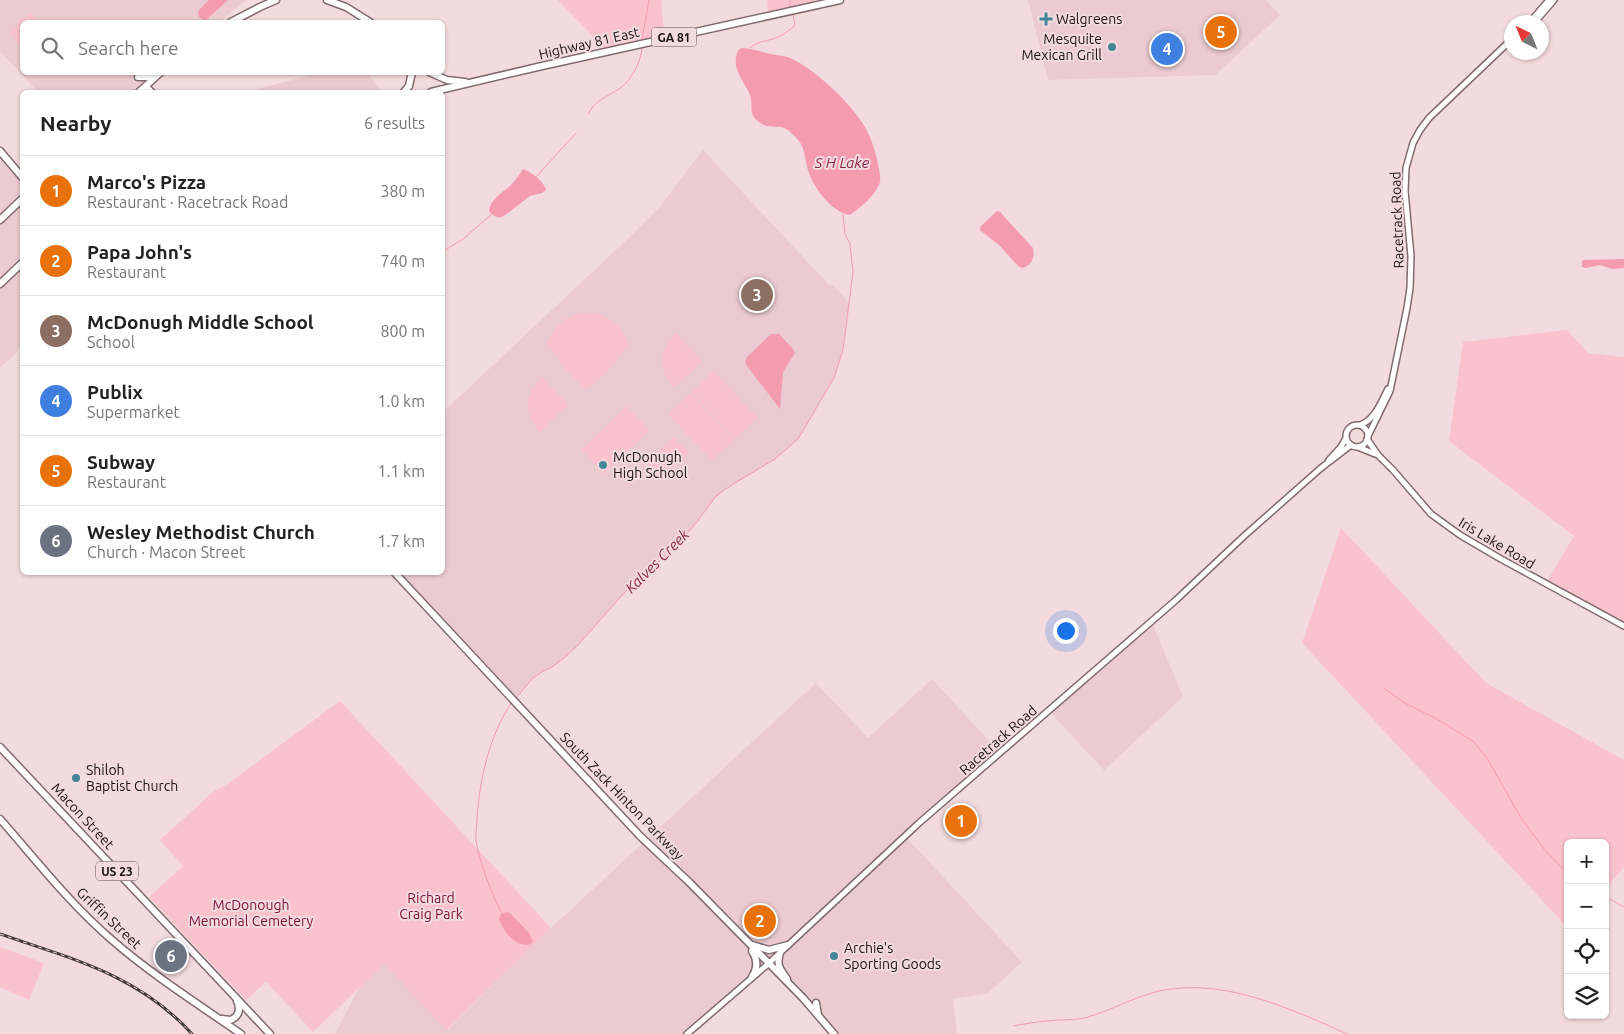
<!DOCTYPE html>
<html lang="en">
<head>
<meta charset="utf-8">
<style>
	body { margin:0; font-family:Ubuntu,sans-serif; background:#f6f6f6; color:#222 }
	.controls { position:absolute; right:15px; bottom:15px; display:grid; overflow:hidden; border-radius:8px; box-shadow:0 1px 4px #0004 }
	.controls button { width:45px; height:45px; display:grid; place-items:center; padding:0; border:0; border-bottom:1px solid #e0e0e0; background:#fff; color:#222; font:25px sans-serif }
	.compass { position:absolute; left:1504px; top:15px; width:45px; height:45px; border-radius:50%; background:#fff; box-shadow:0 1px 4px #0004; rotate:317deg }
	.you { position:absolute; left:1065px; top:630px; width:18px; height:18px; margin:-12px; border:4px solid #fff; border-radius:50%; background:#1a73e8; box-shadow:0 0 0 8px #1a73e833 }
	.badge { display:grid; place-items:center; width:32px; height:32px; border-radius:50%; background:#7c3aed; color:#fff; font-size:16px; font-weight:700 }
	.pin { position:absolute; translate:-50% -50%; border:2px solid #fff; box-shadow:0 1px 5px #0006 }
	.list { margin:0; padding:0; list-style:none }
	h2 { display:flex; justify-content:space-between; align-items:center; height:65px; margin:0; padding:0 20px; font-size:21px }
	h2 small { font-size:16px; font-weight:400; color:#767676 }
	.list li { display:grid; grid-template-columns:32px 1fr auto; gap:15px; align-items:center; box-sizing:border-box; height:70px; padding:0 20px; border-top:1px solid #e0e0e0 }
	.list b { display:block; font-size:19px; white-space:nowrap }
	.list p { margin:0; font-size:16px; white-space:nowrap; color:#767676 }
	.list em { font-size:16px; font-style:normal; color:#767676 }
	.icon { flex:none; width:28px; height:28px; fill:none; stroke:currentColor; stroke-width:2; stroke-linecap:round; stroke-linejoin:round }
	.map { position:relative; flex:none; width:1624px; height:1034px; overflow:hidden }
	.search { position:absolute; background:#fff; box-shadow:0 1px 4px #0004; left:20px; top:20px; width:425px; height:55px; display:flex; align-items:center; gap:12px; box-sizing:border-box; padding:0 18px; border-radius:8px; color:#767676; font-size:19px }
	.panel { position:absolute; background:#fff; box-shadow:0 1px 4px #0004; left:20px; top:90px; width:425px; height:485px; border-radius:8px }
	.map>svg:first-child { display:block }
	.built { fill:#ebcbd1 }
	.green { fill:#fac2cd }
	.water { fill:#f49baf }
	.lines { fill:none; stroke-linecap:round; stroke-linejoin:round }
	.stream { stroke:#f49baf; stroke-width:1 }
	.minor-casing { stroke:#806b6f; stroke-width:8 }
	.major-casing { stroke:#806b6f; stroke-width:9 }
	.minor { stroke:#fff; stroke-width:5 }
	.major { stroke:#fff; stroke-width:6 }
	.rail-casing { stroke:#44393b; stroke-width:3 }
	.rail { stroke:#f2dade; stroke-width:1; stroke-dasharray:4; stroke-linecap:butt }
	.poi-dot { fill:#448797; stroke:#f2dade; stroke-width:2 }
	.labels { text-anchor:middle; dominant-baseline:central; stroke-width:4; stroke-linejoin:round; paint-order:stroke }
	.shield { fill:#f2dade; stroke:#5a4d50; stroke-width:1 }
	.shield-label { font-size:12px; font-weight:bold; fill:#191113 }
	.poi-label { font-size:14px; fill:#191113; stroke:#f2dade; text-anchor:start }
	.street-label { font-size:14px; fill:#191113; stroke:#f2dade }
	.park-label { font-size:14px; fill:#7a1138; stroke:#f2dade }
	.water-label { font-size:15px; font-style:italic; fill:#8d2648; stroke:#f2dade }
</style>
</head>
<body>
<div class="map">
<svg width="1624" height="1034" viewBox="0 0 1624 1034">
	<rect width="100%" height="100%" fill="#f2dade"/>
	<g class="built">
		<polygon points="0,0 246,0 219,22 22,22 22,72 161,73 146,86 152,92 38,92 0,51"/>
		<polygon points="1028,0 1266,0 1280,15 1215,75 1048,80"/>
		<polygon points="323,72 368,73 381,92 245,92"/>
		<polygon points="703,150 830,286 832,284 849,303 843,350 840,359 834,378 798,439 775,459 723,491 711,503 697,522 676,546 625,592 578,645 564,658 552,667 543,671 532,679 513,700 394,573 442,572 443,412 633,234 659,208"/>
		<polygon points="0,152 22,178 22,347 0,368"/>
		<polygon points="1151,620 1183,697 1104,770 1049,711"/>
		<polygon points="932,679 1001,754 907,838 1022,962 988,993 953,999 957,1034 833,1034 771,959 687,1034 335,1034 360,986 384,963 447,1030 551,928 816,683 868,738"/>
	</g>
	<g class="green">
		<polygon points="558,0 661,0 665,42 610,54"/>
		<polygon points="767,0 814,0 816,10 769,20"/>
		<polygon points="30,13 39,22 22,22 22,47 9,33"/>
		<path d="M580 313C604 312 622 321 629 346L607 371 589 388H584L565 368 547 344C553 328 564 317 580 313Z"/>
		<polygon points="1567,330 1588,353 1624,357 1624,625 1545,585 1574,536 1449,441 1463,342"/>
		<path d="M676 333 701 360V363L674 388C658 371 657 349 676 333Z"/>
		<polygon points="714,371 758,418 735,439 691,392"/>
		<path d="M542 377 567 404 566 407 540 432C523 413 523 395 542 377Z"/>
		<polygon points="690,393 734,440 712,461 668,414"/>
		<polygon points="627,406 649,431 604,474 581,450"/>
		<polygon points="674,437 689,453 661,479 647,463"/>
		<polygon points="1341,528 1486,683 1624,760 1624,867 1605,889 1605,843 1568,843 1568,928 1302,643"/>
		<polygon points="340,701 551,928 446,1030 384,964 313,1032 266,982 246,1000 149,897 183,866 160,840 213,792 229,783"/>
		<polygon points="0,947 44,963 29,1000 0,987"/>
	</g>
	<g class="water">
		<path d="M209 0H228L206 20C201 19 199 18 198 14L199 10Z"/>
		<path d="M742 48C752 48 761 52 771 54 778 56 784 55 790 58 816 69 860 111 870 137 873 144 875 152 877 159 878 166 881 175 880 182 876 195 860 208 850 215 831 212 813 187 808 170 805 161 805 148 799 141 794 136 788 128 781 127 772 126 766 128 759 122 747 113 754 106 750 95 744 80 729 67 739 49Z"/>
		<path d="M523 169C531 172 544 181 546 190L542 193 530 196 504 216C498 219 493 216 489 211 490 200 502 193 510 186 515 181 519 175 523 169Z"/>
		<path d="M997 211 1000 212 1033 248C1035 257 1032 266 1022 268L1018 266 999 245 980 230V227Z"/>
		<polygon points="1624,259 1624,268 1612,269 1600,265 1586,268 1582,267 1582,261 1584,260"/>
		<polygon points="771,334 779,334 793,349 795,353 783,372 780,409 747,366 745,361 747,357"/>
		<path d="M507 912 510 913 529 933 533 941 531 944C515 948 504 932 499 919L501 914Z"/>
	</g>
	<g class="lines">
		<g class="stream">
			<polyline points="790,0 790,7"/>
			<polyline points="642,40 649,0"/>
			<path d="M750 48C757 41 769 41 778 37 785 34 790 30 795 25L793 15"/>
			<path d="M588 114C595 100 607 97 619 89 631 81 641 62 642 48"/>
			<polyline points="536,177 576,133"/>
			<polyline points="442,252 463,239 492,214"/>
			<polyline points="1384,688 1403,702 1437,719 1474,742 1487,758 1521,818 1544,849 1568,874"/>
			<polyline points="515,699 532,679 543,671 552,667 564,658 578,645 625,592 676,546 697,522 716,496 733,484 775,459 798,439 834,378 843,350 853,272 850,244 845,234 843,214"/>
			<polyline points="1605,896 1624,907"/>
			<path d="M502 913C491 893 480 864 476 841 475 834 477 826 477 818 480 778 489 736 512 702"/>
			<path d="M1013 1026C1024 1024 1035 1022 1047 1021 1061 1019 1074 1021 1088 1017 1116 1009 1142 992 1171 989 1231 981 1294 1010 1347 1034"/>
		</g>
		<defs>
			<g id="minor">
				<polyline points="1530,22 1549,0"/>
				<polyline points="1535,22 1554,0"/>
				<polyline points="146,86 152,92"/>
				<path d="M1360 425C1375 420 1381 402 1388 389"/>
				<circle cx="1357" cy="436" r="11"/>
				<polyline points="1368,436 1390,391 1407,308 1410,288 1411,256 1405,191 1406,168 1413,143 1420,130 1429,118 1512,39"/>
				<polyline points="1367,439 1378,455 1393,470 1431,514 1460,535 1501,559 1624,626"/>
				<polyline points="1358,447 1375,454"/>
				<polyline points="1329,460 1341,447 1346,438"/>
				<polyline points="687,1034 768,964 919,823 1176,600 1243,537 1321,468 1351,445"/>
			</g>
			<g id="major">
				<polyline points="327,0 346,7 370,22"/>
				<polyline points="231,22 260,7 276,0"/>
				<polyline points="429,72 447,80 465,82"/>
				<polyline points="138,77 155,77"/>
				<polyline points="139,92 161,72"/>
				<polyline points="404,92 409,86 412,72"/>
				<polyline points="431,92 542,66 840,0"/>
				<polyline points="0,151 22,177"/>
				<polyline points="0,220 22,199"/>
				<polyline points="0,284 22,263"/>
				<polyline points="394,572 640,836 690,883 803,998 834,1034"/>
				<polyline points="0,747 270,1034"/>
				<path d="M0 819C36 860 70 904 112 940 151 974 198 1004 241 1034"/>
				<polyline points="752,945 769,950 788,945"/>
				<path d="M780 953C776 965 780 969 787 979"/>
				<path d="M752 977C758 968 758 960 752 951"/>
				<polyline points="816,1003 818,1015"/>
				<path d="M222 1019 230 1020C239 1017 241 1009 237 1001"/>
			</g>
		</defs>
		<use href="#minor" class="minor-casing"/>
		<use href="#major" class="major-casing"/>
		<use href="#minor" class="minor"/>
		<use href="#major" class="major"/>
		<defs>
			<path id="rail" d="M0 934C72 959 139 975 192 1034"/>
		</defs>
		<use href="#rail" class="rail-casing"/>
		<use href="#rail" class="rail"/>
	</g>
	<g class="poi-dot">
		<path d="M1043.5 11.5h5v5h5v5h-5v5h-5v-5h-5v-5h5z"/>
		<circle cx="1112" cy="47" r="5"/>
		<circle cx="603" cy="465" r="5"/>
		<circle cx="76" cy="778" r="5"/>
		<circle cx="834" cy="956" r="5"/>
	</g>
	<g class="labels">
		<g class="shield">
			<rect x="651.5" y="27.5" width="45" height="19" rx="4"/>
			<rect x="96" y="861.5" width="42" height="19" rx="4"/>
		</g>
		<g class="shield-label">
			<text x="674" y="37">GA 81</text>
			<text x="117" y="871">US 23</text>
		</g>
		<g class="poi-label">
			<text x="1056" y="19">Walgreens</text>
			<text x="1102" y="39" text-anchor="end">Mesquite<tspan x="1102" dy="16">Mexican Grill</tspan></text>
			<text x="613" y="457">McDonugh<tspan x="613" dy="16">High School</tspan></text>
			<text x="86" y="770">Shiloh<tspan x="86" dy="16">Baptist Church</tspan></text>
			<text x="844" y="948">Archie's<tspan x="844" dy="16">Sporting Goods</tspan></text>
		</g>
		<g class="street-label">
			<text transform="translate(589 43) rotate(-13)">Highway 81 East</text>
			<text transform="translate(1397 220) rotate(-92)">Racetrack Road</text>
			<text transform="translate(1497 543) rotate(31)">Iris Lake Road</text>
			<text transform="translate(998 740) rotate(-41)">Racetrack Road</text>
			<text transform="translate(622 796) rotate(46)">South Zack Hinton Parkway</text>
			<text transform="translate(83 816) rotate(47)">Macon Street</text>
			<text transform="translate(109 918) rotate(43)">Griffin Street</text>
		</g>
		<g class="park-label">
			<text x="431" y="898">Richard<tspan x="431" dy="16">Craig Park</tspan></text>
			<text x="251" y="905">McDonough<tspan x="251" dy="16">Memorial Cemetery</tspan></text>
		</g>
		<g class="water-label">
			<text x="842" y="162">S H Lake</text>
			<text transform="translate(657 561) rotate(-45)">Kalves Creek</text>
		</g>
	</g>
</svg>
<div class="controls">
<button>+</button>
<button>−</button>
<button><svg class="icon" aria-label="locate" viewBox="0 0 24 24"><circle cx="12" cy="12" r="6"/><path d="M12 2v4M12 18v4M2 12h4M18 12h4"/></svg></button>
<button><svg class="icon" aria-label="layers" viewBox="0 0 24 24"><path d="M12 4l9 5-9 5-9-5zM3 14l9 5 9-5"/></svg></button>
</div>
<svg class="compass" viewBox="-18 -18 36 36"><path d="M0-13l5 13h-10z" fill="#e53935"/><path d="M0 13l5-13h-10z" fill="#767676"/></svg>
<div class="you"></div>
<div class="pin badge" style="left:961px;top:821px;background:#e8710a">1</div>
<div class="pin badge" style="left:760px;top:921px;background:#e8710a">2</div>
<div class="pin badge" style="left:757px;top:295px;background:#8d6e63">3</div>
<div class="pin badge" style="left:1167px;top:49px;background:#3f7fe0">4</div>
<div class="pin badge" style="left:1221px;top:32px;background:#e8710a">5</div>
<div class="pin badge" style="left:171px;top:956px;background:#6b7280">6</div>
<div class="search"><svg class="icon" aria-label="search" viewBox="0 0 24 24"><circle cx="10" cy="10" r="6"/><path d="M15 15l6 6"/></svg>Search here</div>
<section class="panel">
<h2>Nearby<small>6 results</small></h2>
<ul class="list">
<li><span class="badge" style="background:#e8710a">1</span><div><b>Marco's Pizza</b><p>Restaurant · Racetrack Road</p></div><em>380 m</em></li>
<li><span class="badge" style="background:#e8710a">2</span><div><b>Papa John's</b><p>Restaurant</p></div><em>740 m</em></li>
<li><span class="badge" style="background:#8d6e63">3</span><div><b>McDonugh Middle School</b><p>School</p></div><em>800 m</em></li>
<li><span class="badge" style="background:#3f7fe0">4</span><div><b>Publix</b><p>Supermarket</p></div><em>1.0 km</em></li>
<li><span class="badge" style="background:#e8710a">5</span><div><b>Subway</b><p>Restaurant</p></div><em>1.1 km</em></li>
<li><span class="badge" style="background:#6b7280">6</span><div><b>Wesley Methodist Church</b><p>Church · Macon Street</p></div><em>1.7 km</em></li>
</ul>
</section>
</div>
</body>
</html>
